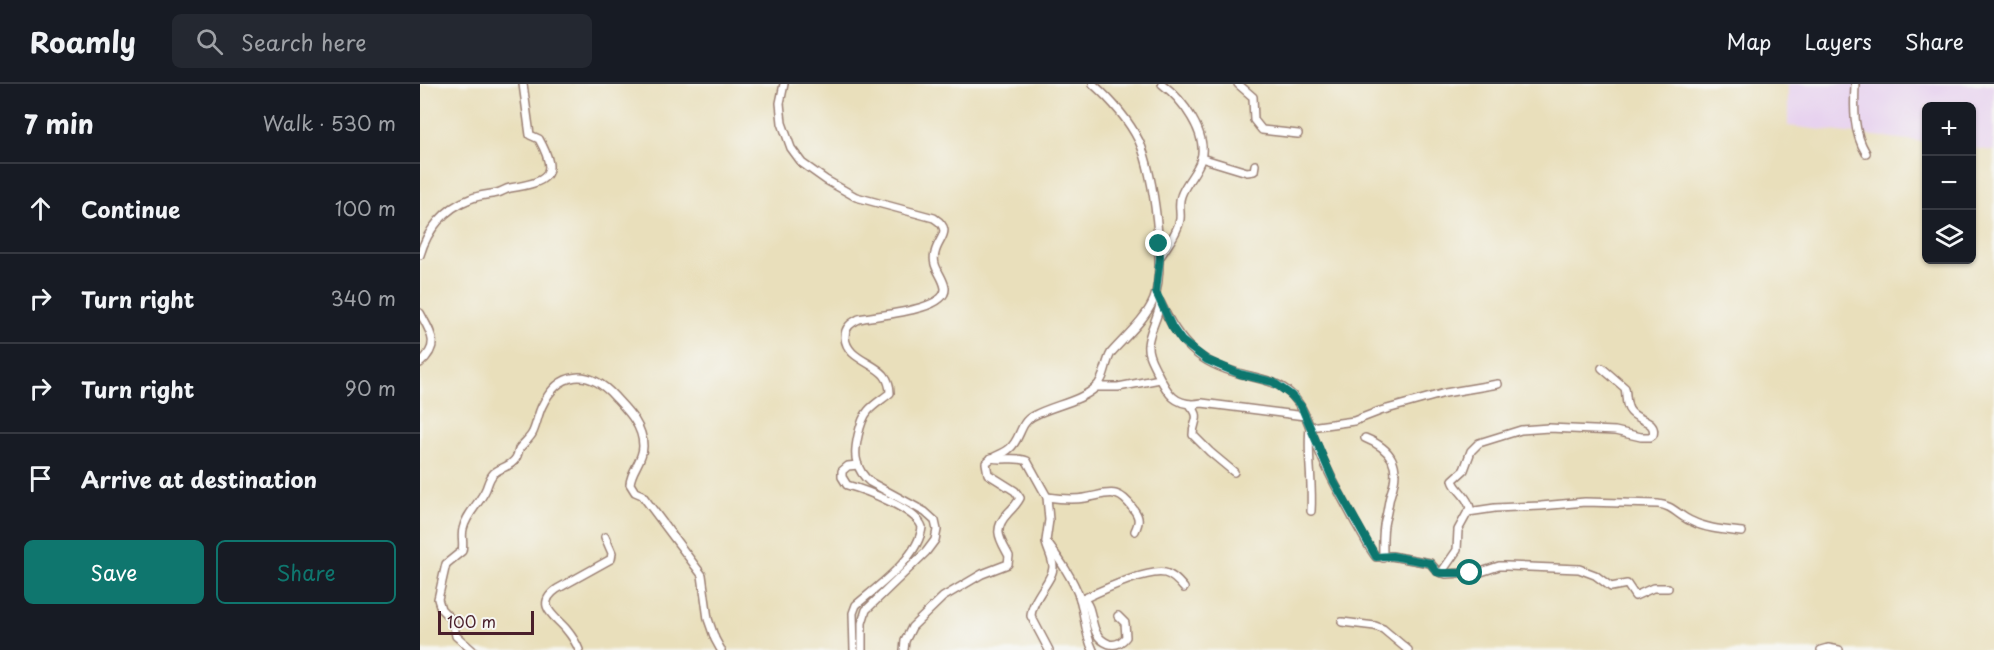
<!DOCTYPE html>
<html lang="en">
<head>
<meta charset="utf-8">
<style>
	body { margin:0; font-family:"Playpen Sans",sans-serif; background:#242831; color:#f1f3f6 }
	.controls { position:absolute; right:18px; top:18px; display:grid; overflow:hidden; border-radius:9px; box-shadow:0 2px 4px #0004 }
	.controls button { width:54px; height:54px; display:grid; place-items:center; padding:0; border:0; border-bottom:2px solid #363941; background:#171b24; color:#f1f3f6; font:30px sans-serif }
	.scale { position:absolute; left:18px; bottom:15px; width:96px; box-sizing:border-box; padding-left:6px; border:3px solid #4a1f2b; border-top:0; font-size:16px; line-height:21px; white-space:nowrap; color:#4a1f2b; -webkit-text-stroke:4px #f6f6f2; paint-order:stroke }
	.stop { position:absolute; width:18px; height:18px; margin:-14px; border:4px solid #0f766e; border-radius:50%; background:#fff }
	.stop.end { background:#0f766e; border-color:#fff; box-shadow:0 2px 6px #0008 }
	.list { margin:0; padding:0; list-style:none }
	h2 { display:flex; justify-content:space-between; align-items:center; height:78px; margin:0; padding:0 24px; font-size:26px }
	h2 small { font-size:20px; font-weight:400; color:#9ea1a6 }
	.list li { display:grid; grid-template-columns:39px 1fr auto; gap:18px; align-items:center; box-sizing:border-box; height:90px; padding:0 24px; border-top:2px solid #363941 }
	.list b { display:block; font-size:22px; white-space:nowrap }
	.list em { font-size:20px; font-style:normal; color:#9ea1a6 }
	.actions { display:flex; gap:12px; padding:18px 24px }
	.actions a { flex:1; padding:14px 0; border:2px solid #0f766e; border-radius:9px; text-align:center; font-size:21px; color:#0f766e }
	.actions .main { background:#0f766e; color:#fff }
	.icon { flex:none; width:33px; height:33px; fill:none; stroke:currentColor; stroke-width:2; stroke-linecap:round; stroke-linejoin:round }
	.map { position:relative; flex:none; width:1574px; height:566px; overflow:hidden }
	header { display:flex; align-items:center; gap:36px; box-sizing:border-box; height:84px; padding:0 30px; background:#171b24; border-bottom:2px solid #363941 }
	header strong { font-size:28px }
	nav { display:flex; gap:33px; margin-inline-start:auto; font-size:21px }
	.search { width:420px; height:54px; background:#242831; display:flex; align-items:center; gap:15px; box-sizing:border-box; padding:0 21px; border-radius:9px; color:#9ea1a6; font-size:22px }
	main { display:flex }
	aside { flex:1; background:#171b24 }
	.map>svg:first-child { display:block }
	.built { fill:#e7d2ef }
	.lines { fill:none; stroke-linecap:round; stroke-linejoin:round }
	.minor-casing { stroke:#9a7f73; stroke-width:10 }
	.minor { stroke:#fff; stroke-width:7 }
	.route { stroke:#0f766e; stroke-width:8 }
</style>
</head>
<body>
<header>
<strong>Roamly</strong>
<div class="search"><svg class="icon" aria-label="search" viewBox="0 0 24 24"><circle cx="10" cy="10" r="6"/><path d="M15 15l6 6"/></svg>Search here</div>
<nav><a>Map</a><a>Layers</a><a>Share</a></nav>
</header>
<main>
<aside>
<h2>7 min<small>Walk · 530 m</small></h2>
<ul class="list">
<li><svg class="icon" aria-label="ahead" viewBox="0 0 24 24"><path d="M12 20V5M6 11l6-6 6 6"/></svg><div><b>Continue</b></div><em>100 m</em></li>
<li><svg class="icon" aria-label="right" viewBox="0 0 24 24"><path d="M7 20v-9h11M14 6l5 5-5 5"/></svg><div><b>Turn right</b></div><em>340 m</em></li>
<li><svg class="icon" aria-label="right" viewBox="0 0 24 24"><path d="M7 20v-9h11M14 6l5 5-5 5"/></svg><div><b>Turn right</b></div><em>90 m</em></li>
<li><svg class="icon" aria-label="arrive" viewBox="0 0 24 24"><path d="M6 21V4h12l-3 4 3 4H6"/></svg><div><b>Arrive at destination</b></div></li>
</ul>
<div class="actions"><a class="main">Save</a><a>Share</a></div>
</aside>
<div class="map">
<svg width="1574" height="566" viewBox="0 0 1574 566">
	<rect width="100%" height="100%" fill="#f6f6f2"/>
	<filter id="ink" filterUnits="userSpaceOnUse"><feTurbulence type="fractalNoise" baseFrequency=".0167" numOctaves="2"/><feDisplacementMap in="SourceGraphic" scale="12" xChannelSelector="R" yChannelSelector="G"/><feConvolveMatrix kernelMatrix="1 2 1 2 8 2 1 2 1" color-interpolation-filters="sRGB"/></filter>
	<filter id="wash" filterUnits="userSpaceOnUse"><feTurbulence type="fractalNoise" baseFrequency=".008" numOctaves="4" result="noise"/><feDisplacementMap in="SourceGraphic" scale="24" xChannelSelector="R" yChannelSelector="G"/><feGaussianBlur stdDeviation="1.35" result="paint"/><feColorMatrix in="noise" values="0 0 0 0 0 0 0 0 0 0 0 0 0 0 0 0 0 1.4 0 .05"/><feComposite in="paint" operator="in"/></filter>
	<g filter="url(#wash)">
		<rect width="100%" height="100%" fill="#e9dfbb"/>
		<polygon class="built" points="1368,0 1574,0 1574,67 1552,64 1552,22 1506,22 1506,58 1368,42"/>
	</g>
	<g filter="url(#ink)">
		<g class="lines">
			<defs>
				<g id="minor">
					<path d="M364 0 360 19 362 39 371 64 382 79 406 96 436 113 514 134C534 147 518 154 515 169 511 183 523 191 525 204 527 227 455 231 439 235 431 239 425 243 425 253 426 274 453 278 464 291 468 296 470 303 470 309 463 315 454 320 448 327 440 336 433 367 437 378 439 386 444 393 450 398L505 428 515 437 517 446 515 456 506 468 446 526 442 539V566"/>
					<polyline points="818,0 833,13 834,36 842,46 878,50"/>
					<path d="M1435 0C1434 24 1433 48 1446 69"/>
					<polyline points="781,74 827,88 834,87 835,81"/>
					<path d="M0 171C7 146 25 124 50 115 59 111 68 111 77 109 82 108 85 105 90 104 127 98 140 93 119 55L110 51 103 0"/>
					<path d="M740 173C747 162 758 148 760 135 761 128 758 120 761 112 765 99 777 89 781 75 788 49 762 15 742 0"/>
					<path d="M740 218C759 258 777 279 822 290 841 295 858 297 872 311 886 326 890 346 898 364 908 390 922 413 935 438 942 449 948 463 956 473L971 472 1010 479 1017 487 1026 490 1061 488 1079 482H1087L1159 485 1175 491 1191 503 1207 500 1215 512 1233 504H1248"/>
					<path d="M740 220C738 234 729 247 728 261 727 271 733 279 737 288 747 309 755 324 782 319L885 332"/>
					<path d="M0 229C11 249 21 261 0 279"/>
					<polyline points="676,303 698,303 740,295"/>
					<path d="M771 322C782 335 773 336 773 351L790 368 814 388"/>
					<path d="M945 354C972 365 981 381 971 409 968 418 968 427 965 436 962 448 963 462 963 474"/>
					<path d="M571 374C583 377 596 372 607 377L627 413 629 436 626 457C639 475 653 494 660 515 665 532 665 550 673 566"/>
					<path d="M627 413C640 415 653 416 665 414 688 410 698 402 714 426 720 434 719 438 715 447"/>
					<path d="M891 427C893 399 887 371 890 343L934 337 960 327 1025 309 1078 300"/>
					<path d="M1048 428 1075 424 1121 422 1165 418 1238 420C1252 421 1259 432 1271 437 1287 445 1305 446 1322 448"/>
					<path d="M626 459C628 467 633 475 633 483 633 496 612 514 611 532L629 566"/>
					<path d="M1021 489 1037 466 1038 446 1050 424C1047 410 1035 406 1033 396L1044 386 1051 367 1059 359 1101 346 1129 344 1195 347 1221 353H1230L1233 351C1237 337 1219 337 1211 328 1205 322 1207 312 1205 304L1182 284"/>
					<path d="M660 515H663C676 525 667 552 689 560 696 562 702 558 706 553L705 539 698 532"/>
					<path d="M663 515C680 507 728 485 745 489 753 491 759 498 764 504"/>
					<polyline points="922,538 955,542 963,545 988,566"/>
					<path d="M52 566 36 552 33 537 21 525 18 515 26 480 42 467C44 460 41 452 43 445 46 430 60 419 66 405 68 400 69 394 74 389 81 383 91 383 96 374 98 371 98 368 99 365 103 359 110 355 113 348 117 339 118 330 122 322 139 287 168 284 194 312 207 326 223 341 223 362 223 377 211 386 210 400L215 408 222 411 282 491 288 535 295 555 301 566"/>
					<path d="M159 566C156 558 151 551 146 545 135 532 114 521 137 505L191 475 192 469 185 453"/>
					<path d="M434 566 433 529 436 521C458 502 499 473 502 443 496 425 445 406 427 401L422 393V387L428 382 438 381"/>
					<path d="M484 566 485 557 492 543 523 513 562 490 588 480 589 472C580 455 572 446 588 429 593 424 597 420 600 414L595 407 568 390 566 379C572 372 582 371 589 365 601 356 599 339 613 332 633 321 660 318 676 303 685 295 685 279 691 269 705 253 726 235 734 215 746 183 734 88 719 57 708 35 691 16 673 0"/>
					<polyline points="1401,566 1408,564 1419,566"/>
				</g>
			</defs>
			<use href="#minor" class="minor-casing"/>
			<use href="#minor" class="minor"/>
		</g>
	</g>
	<g class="lines" filter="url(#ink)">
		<polyline class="route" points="739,160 740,173 736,208 752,243 762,257 787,276 820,290 853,298 871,311 881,322 913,396 956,473 972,472 1010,479 1017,488 1021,489 1050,489"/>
	</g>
</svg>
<div class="controls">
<button>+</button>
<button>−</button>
<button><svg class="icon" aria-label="layers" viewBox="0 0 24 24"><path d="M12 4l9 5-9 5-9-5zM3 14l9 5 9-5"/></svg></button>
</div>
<div class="scale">100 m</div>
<div class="stop" style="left:1050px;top:489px"></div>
<div class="stop end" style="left:739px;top:160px"></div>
</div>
</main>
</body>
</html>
